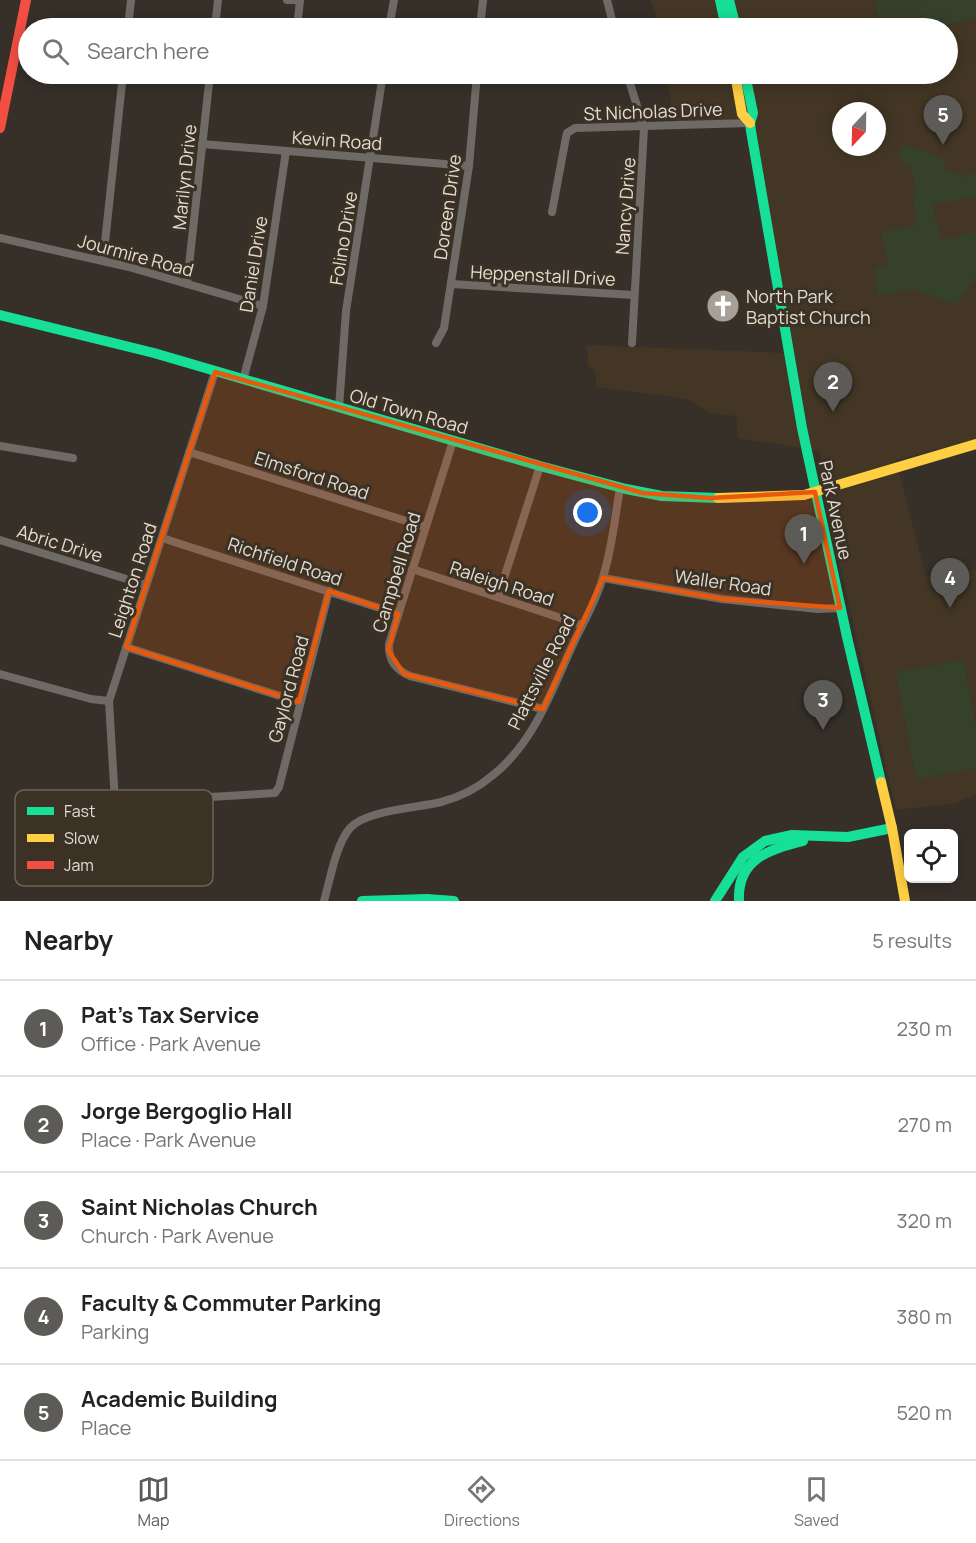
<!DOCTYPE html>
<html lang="en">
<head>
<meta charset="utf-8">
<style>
	body { margin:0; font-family:Manrope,sans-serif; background:#f2f2f2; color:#222 }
	.controls { position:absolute; right:18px; bottom:18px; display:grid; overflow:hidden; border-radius:9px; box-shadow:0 3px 15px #0003 }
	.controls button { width:54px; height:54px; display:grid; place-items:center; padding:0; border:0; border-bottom:2px solid #e0e0e0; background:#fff; color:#222; font:30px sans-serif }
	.compass { position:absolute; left:832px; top:102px; width:54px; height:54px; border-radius:50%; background:#fff; box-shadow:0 3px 15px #0003; rotate:202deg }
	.you { position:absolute; left:588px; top:513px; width:21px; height:21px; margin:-15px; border:4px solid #fff; border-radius:50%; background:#1a73e8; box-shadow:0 0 0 9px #1a73e833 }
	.badge { display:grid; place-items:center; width:39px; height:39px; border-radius:50%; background:#5d5b57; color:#fff; font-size:20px; font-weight:700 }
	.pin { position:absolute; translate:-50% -50px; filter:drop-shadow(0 2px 3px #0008) }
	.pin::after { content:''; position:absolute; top:32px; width:21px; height:18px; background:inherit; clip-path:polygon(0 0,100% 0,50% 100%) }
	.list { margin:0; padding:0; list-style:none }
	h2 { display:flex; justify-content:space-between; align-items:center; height:78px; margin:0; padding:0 24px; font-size:26px }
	h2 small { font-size:20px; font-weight:400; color:#767676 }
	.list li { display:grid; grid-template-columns:39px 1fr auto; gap:18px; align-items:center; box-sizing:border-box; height:96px; padding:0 24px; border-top:2px solid #e0e0e0 }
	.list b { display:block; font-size:22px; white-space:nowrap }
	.list p { margin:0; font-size:20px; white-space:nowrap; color:#767676 }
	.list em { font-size:20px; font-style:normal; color:#767676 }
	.icon { flex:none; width:33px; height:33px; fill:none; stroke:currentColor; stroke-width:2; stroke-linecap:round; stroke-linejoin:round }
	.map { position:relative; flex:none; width:976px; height:901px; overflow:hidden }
	.search { position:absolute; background:#fff; box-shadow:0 3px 15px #0003; left:18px; right:18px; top:18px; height:66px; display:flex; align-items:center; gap:15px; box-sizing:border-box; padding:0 21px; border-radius:33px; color:#767676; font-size:22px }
	.sheet { height:558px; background:#fff }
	nav { display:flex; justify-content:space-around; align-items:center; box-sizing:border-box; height:84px; border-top:2px solid #e0e0e0; background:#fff; font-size:16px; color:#767676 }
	nav a { display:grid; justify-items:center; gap:3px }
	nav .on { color:#5d5b57 }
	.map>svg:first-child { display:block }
	.built { fill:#433625; fill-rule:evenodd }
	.green { fill:#36412c }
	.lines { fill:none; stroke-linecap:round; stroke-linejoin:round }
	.street { stroke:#6f6a66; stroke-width:8 }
	.fast { stroke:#16e098; stroke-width:10 }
	.slow { stroke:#ffcf43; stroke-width:10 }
	.jam { stroke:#f24e42; stroke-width:10 }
	.marked { fill:#e8590c; fill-opacity:0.2; stroke:#e8590c; stroke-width:4.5; stroke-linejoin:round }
	.labels { text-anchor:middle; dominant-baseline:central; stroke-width:6; stroke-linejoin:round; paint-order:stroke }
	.street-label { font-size:18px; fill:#e2dcd3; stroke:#3b3124 }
	.poi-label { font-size:18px; fill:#e2dcd3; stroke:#3b3124; text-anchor:start }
	.key { fill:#3b3124; stroke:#6d6459; stroke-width:1.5 }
	.key-label { font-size:16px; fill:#e2dcd3 }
</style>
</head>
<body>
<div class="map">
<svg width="976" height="901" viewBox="0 0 976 901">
	<rect width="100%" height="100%" fill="#363029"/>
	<g class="built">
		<polygon points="651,0 875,0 882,28 659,28"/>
		<path d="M976 17V439L896 460 926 577 976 569V795L955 803 896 810 827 508 824 470 819 451 738 438 736 416 710 413 687 399 597 387 595 370 588 366 587 345 786 353 748 119 675 122 667 81H669L668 74H948V28H936ZM841 111H877V147H841Z"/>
	</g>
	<g class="green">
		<polygon points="875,0 976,0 976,17 936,28 882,28"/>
		<polygon points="903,144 946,159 944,169 967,177 971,173 976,175 976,197 932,204 941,240 976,232 976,278 956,305 913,289 878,296 874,269 888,265 881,233 916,225 915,215 917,214 912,193 916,192 910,165 905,165 899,155"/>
		<polygon points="963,660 976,728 976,768 916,779 896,672"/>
	</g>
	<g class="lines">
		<g class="street">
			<polyline points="287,0 300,0"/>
			<polyline points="607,0 614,28"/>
			<polyline points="128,28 131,0"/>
			<polyline points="215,28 218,0"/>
			<polyline points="297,28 300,0"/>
			<polyline points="389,28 394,0"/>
			<polyline points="480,28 483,0"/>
			<polyline points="627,74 644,128 632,343"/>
			<polyline points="202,144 469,166"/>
			<polyline points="552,212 566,137 567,133 575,128 750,123"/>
			<polyline points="0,238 129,267 263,306"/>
			<polyline points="103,261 123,74"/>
			<polyline points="187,284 210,74"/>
			<polyline points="451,284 634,295"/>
			<polyline points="436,343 444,328 469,166 477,74"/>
			<polyline points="243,380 263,306 286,151"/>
			<polyline points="339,408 346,311 383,74"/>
			<path d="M453 441 389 644C388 660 396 670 410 676L543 709"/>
			<polyline points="0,446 73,458"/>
			<polyline points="189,452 425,527"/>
			<polyline points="162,538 398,614"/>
			<polyline points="0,540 146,585"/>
			<polyline points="412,569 582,625"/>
			<polyline points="603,578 722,599 818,609 840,608"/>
			<polyline points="498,597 540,466"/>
			<polyline points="126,647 299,702"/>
			<polyline points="0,674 91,699 109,701"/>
			<polyline points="115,802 109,701 215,372"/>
			<polyline points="44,807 275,793 279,787 329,591"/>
			<path d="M324 901C330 880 336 844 350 828 366 810 417 808 441 802 460 797 478 788 493 775 535 742 553 687 575 640 585 620 597 599 603 577 612 549 615 517 620 488"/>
		</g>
		<g class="fast">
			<polyline points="720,0 726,28"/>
			<polyline points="729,0 736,28"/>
			<polyline points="745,74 753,113 750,123 751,131 802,428 847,637 881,782"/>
			<polyline points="0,315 154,353 540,466 626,489 662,496 718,498"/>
			<polyline points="362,901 427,899 454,901"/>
			<polyline points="715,901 743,857 765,841 792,835 848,837 892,828"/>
			<path d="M739 901C737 859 768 850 803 841"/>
		</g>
		<g class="slow">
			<polyline points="735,74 742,114 750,123"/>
			<polyline points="718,498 804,495 976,444"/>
			<polyline points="881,782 892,828 905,901"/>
		</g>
		<polyline class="jam" points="0,128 26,0"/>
	</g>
	<path class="marked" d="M215 372 643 493 710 498 815 492 840 608 722 599 603 578 543 709 404 674 388 650 398 614 329 591 299 702 126 647Z"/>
	<defs>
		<symbol id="church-disc" viewBox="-11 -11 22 22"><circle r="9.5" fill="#a6a098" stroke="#3b3124"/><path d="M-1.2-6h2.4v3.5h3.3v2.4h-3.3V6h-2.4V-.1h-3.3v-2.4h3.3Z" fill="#fff"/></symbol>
	</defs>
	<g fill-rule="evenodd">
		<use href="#church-disc" x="704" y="287" width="38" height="38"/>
	</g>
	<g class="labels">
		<g class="street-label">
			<text transform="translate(653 111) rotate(-2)">St Nicholas Drive</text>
			<text transform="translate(337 140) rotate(4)">Kevin Road</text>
			<text transform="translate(184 177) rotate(-84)">Marilyn Drive</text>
			<text transform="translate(625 206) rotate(-86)">Nancy Drive</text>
			<text transform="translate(447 207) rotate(-82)">Doreen Drive</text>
			<text transform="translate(343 238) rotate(-81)">Folino Drive</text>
			<text transform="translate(136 255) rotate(15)">Jourmire Road</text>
			<text transform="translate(253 264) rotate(-81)">Daniel Drive</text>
			<text transform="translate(543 275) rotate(3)">Heppenstall Drive</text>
			<text transform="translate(409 411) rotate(16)">Old Town Road</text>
			<text transform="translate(312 475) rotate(18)">Elmsford Road</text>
			<text transform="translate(836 510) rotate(78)">Park Avenue</text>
			<text transform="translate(60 543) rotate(17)">Abric Drive</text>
			<text transform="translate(285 561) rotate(18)">Richfield Road</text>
			<text transform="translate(396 572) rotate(-73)">Campbell Road</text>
			<text transform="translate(132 580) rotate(-72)">Leighton Road</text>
			<text transform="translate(723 582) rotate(8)">Waller Road</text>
			<text transform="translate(502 583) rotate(18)">Raleigh Road</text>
			<text transform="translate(541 672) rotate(-63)">Plattsville Road</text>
			<text transform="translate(288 689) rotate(-75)">Gaylord Road</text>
		</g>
		<g class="poi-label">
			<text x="746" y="296">North Park<tspan x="746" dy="21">Baptist Church</tspan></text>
		</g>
	</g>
	<rect x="15" y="790" width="198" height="96" rx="9" class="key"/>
	<rect x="27" y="807" width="27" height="8" fill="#16e098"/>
	<rect x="27" y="834" width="27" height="8" fill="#ffcf43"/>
	<rect x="27" y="861" width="27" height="8" fill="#f24e42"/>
	<g class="key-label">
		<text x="64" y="817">Fast</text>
		<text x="64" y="844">Slow</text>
		<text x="64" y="871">Jam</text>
	</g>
</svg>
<div class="controls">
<button><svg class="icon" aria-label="locate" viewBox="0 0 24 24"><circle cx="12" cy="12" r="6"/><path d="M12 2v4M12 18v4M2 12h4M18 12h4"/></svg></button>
</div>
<svg class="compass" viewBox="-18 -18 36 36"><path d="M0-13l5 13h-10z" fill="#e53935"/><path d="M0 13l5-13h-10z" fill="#767676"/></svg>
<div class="you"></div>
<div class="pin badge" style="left:804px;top:564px">1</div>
<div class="pin badge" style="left:833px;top:412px">2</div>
<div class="pin badge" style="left:823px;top:730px">3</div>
<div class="pin badge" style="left:950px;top:608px">4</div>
<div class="pin badge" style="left:943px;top:145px">5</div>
<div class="search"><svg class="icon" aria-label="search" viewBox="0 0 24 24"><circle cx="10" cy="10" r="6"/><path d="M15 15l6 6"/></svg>Search here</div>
</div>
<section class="sheet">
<h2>Nearby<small>5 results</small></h2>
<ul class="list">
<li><span class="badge">1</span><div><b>Pat's Tax Service</b><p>Office · Park Avenue</p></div><em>230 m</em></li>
<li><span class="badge">2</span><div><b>Jorge Bergoglio Hall</b><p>Place · Park Avenue</p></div><em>270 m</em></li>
<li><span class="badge">3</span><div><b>Saint Nicholas Church</b><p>Church · Park Avenue</p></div><em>320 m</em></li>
<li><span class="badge">4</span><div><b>Faculty &amp; Commuter Parking</b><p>Parking</p></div><em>380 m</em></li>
<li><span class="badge">5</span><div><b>Academic Building</b><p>Place</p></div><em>520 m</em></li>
</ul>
</section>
<nav>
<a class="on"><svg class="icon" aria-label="map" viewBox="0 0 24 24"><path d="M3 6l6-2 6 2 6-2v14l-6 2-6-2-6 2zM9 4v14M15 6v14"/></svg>Map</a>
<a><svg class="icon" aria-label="directions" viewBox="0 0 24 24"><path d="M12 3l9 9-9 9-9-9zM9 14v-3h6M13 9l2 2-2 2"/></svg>Directions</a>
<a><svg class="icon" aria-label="saved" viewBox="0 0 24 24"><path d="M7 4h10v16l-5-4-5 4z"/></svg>Saved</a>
</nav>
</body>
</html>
